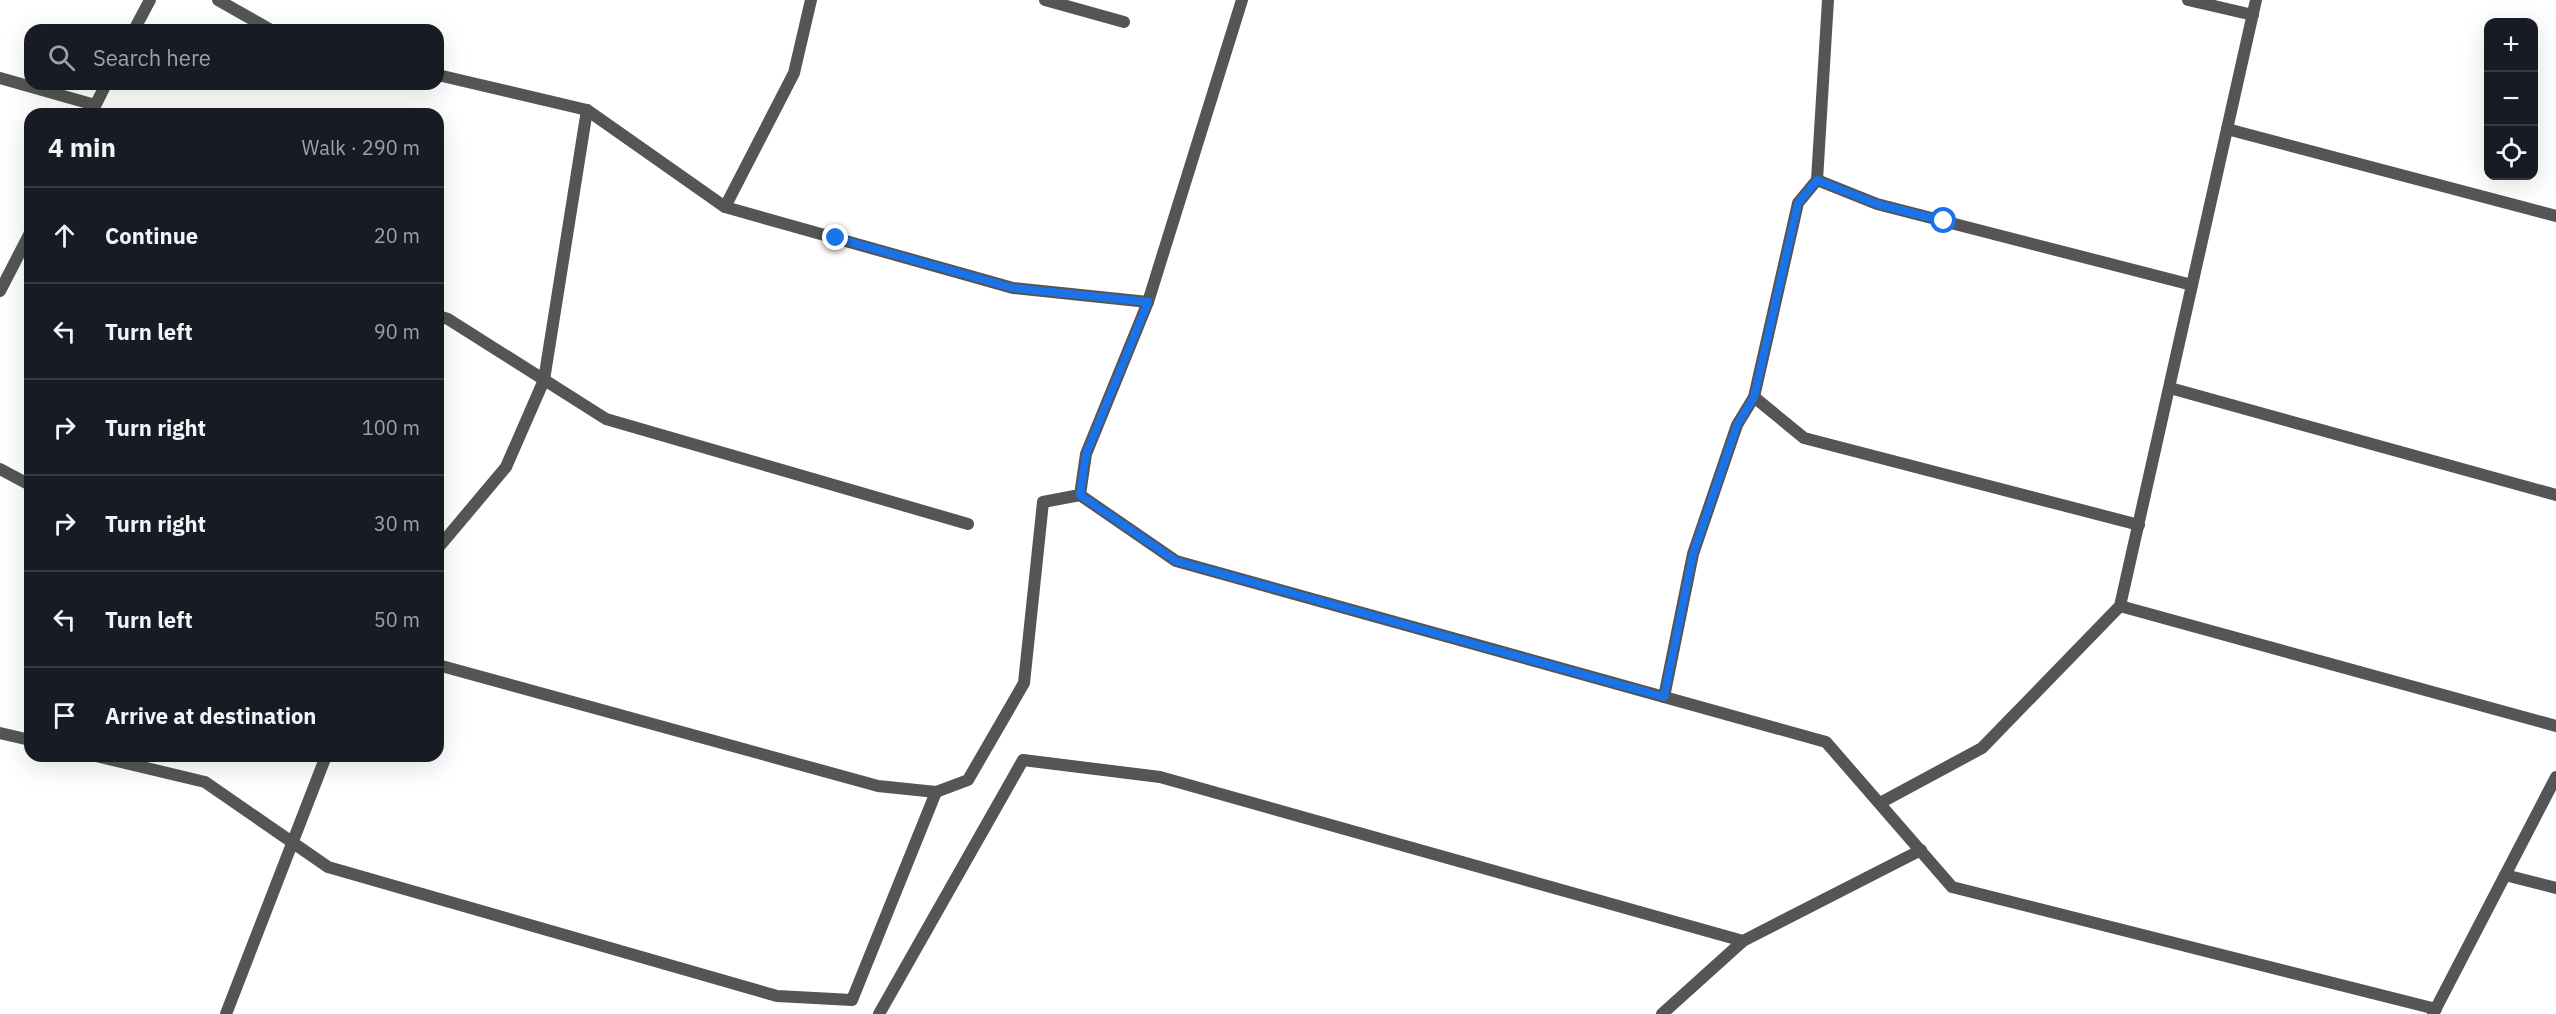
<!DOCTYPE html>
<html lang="en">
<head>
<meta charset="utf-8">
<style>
	body { margin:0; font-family:"IBM Plex Sans",sans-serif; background:#20242c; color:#f1f3f6 }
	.controls { position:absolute; right:18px; top:18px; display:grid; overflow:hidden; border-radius:12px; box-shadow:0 6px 24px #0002 }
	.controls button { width:54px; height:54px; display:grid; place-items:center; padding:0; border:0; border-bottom:2px solid #363941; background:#171b24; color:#f1f3f6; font:30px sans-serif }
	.stop { position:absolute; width:18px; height:18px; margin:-14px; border:4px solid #1a73e8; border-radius:50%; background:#fff }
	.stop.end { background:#1a73e8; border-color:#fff; box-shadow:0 2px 6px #0008 }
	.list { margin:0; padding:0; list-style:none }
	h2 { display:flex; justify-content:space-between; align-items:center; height:78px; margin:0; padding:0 24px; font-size:26px }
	h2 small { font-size:20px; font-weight:400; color:#9ea1a6 }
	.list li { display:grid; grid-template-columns:39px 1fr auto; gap:18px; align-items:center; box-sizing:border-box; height:96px; padding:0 24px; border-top:2px solid #363941 }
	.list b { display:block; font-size:22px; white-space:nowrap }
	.list em { font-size:20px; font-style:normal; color:#9ea1a6 }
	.icon { flex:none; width:33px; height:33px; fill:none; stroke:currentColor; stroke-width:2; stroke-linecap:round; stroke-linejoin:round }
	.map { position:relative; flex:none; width:2556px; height:1014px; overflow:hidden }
	.search { position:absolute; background:#171b24; box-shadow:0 6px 24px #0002; left:24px; top:24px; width:420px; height:66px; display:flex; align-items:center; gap:15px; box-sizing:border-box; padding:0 21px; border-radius:18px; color:#9ea1a6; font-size:22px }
	.panel { position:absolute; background:#171b24; box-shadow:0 6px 24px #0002; left:24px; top:108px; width:420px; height:654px; border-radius:18px }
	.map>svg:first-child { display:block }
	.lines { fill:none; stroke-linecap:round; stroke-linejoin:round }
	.minor { stroke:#555; stroke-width:12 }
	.route { stroke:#1a73e8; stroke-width:8 }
</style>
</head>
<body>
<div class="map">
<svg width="2556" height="1014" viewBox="0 0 2556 1014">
	<rect width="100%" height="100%" fill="#fff"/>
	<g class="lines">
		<g class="minor">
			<polyline points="218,0 271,30"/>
			<polyline points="1045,0 1124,22"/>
			<polyline points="2188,0 2253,15"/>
			<polyline points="134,30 150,0"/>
			<polyline points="438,75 587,110 725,207 1013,288 1148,302"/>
			<polyline points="0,78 95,105"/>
			<polyline points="91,114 106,84"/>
			<polyline points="2227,129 2556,216"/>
			<polyline points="1817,180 1877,204 2192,285"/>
			<polyline points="725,207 794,73 811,0"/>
			<polyline points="0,291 30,233"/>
			<polyline points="438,316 448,319 606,419 968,524"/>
			<polyline points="2170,388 2556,495"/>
			<polyline points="1754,397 1804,438 2139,525"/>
			<polyline points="0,469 30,485"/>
			<polyline points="1080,495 1176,561 1826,742 1952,887 2436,1009"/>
			<polyline points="438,548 506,467 544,380 587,110"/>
			<polyline points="2120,606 2556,726"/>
			<polyline points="438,665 878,786 936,792 968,780 1024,683 1043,502 1080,495 1086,454 1148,302 1242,0"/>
			<polyline points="1664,697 1693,554 1737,425 1754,397 1798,203 1817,180 1828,0"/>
			<polyline points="0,733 30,740"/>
			<polyline points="96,756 205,782 328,867 777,996 852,1000 936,792"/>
			<polyline points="1880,803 1982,748 2120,606 2256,0"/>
			<polyline points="2505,875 2556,888"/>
			<polyline points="226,1014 326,756"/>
			<polyline points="879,1014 1023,760 1160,777 1743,941"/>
			<polyline points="1662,1014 1743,941 1921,850"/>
			<polyline points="2433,1014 2556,777"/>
		</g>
	</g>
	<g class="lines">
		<polyline class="route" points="836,238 1013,288 1148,302 1086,454 1080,495 1176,561 1664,697 1693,554 1737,425 1754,397 1798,203 1817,180 1877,204 1944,221"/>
	</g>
</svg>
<div class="controls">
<button>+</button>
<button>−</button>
<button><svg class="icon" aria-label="locate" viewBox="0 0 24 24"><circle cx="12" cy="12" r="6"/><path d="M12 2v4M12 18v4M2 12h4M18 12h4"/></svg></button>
</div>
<div class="stop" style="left:1944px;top:221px"></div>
<div class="stop end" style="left:836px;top:238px"></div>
<div class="search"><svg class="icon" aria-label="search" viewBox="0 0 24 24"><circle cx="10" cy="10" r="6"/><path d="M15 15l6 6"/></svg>Search here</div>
<section class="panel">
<h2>4 min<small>Walk · 290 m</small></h2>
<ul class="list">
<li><svg class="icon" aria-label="ahead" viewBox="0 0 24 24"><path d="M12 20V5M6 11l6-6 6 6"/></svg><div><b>Continue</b></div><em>20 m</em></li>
<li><svg class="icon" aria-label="left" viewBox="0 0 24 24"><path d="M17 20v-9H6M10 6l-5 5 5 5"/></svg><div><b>Turn left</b></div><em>90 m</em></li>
<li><svg class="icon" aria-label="right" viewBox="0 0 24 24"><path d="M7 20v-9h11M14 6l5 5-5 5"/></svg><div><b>Turn right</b></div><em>100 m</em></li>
<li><svg class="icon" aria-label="right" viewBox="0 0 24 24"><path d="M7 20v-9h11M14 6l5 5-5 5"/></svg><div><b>Turn right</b></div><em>30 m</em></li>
<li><svg class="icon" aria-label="left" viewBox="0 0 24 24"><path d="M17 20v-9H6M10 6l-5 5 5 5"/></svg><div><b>Turn left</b></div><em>50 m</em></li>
<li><svg class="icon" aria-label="arrive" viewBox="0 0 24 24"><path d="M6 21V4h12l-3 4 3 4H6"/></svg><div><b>Arrive at destination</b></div></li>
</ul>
</section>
</div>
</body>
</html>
